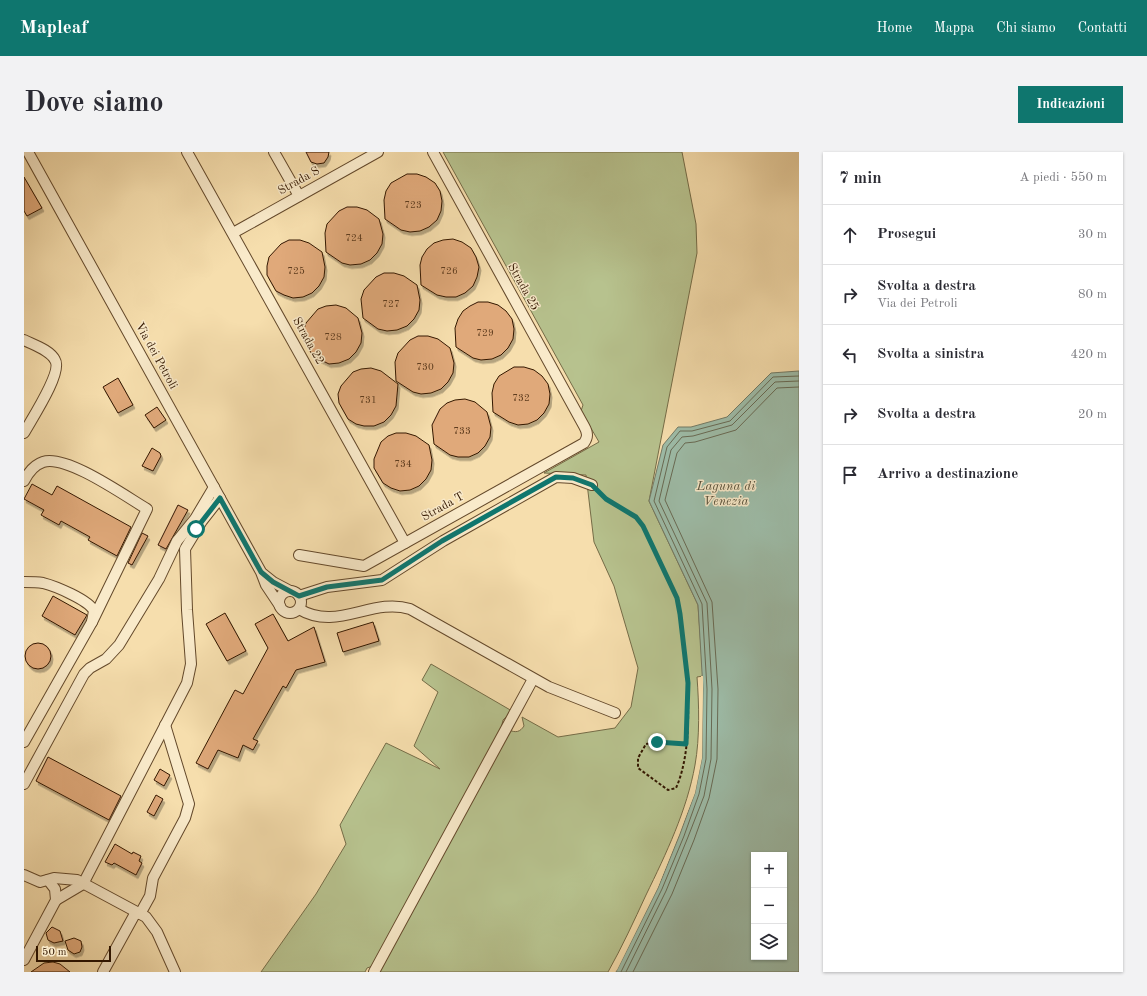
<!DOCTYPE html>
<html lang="it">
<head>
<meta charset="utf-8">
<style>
	body { margin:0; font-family:"Old Standard TT",serif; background:#f2f2f3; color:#2b2b33 }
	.controls { position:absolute; right:12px; bottom:12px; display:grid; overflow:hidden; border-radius:0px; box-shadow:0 1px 3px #0004 }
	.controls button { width:36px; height:36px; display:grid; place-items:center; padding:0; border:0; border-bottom:1px solid #e1e1e2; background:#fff; color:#2b2b33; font:20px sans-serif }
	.scale { position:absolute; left:12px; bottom:10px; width:75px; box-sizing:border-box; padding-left:4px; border:2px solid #331700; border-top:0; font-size:11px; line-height:14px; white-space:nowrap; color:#331700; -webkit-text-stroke:3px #f9eaca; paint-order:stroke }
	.stop { position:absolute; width:12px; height:12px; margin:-9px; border:3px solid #0f766e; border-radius:50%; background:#fff }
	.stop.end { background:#0f766e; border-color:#fff; box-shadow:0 1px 4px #0008 }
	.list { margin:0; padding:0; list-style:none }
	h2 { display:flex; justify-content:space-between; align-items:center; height:52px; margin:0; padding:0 16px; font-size:17px }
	h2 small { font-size:13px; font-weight:400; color:#7c7c81 }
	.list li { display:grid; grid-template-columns:26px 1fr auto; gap:12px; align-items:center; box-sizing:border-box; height:60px; padding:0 16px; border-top:1px solid #e1e1e2 }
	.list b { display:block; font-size:15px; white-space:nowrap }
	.list p { margin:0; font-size:13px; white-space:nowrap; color:#7c7c81 }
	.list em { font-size:13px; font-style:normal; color:#7c7c81 }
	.icon { flex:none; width:22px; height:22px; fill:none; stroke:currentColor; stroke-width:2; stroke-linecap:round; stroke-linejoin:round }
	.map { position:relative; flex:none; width:775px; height:820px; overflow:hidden; border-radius:0px }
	header { display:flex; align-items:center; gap:24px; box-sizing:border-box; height:56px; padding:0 20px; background:#0f766e; color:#fff }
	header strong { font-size:19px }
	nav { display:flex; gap:22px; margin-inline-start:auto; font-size:14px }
	.intro { display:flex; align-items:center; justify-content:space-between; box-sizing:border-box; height:96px; padding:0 24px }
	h1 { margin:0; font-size:28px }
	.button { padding:10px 18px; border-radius:0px; background:#0f766e; color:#fff; font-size:14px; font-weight:700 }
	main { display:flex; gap:24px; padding:0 24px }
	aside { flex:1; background:#fff; border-radius:0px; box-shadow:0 1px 3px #0004 }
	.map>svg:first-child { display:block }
	.green { fill:#b7c28e; stroke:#756c47 }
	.water { fill:#9dbca8; stroke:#737a65; fill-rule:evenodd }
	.pier { fill:#f6dead }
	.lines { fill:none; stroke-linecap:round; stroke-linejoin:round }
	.shore { stroke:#686a54; stroke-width:1 }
	.building { fill:#e0a97a; stroke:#331700; filter:url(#shadow) }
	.minor-casing { stroke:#64492b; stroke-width:12 }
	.path { stroke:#331700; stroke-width:2; stroke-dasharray:3 2; stroke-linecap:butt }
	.minor { stroke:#f9eaca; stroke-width:10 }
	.route { stroke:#0f766e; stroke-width:5 }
	.labels { text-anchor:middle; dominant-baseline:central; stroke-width:3; stroke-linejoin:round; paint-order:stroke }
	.number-label { font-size:10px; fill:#5e3c1e }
	.street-label { font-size:12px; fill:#331700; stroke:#f9eaca }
	.water-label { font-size:13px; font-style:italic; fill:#58513b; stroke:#f9eaca }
</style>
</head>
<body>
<header>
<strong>Mapleaf</strong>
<nav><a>Home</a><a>Mappa</a><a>Chi siamo</a><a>Contatti</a></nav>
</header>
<div class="intro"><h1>Dove siamo</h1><a class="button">Indicazioni</a></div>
<main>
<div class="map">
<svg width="775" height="820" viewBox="0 0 775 820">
	<defs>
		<filter id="shadow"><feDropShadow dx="2" dy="3.5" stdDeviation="0" flood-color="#0004"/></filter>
	</defs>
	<rect width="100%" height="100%" fill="#f6dead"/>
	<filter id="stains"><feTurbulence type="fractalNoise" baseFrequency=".005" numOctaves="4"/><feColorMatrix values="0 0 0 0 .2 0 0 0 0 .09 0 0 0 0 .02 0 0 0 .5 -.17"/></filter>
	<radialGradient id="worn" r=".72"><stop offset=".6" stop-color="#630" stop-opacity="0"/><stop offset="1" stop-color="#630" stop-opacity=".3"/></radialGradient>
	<g class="green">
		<path d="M419 0H658L672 72 673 101 625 349 674 453 679 524 673 525C675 551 676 586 671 613 663 658 642 702 622 743 610 769 598 795 584 820H354L485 578C492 581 496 580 500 574L498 565 534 585 591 576 607 555 614 516 590 434 570 390 562 323 520 321 575 290 557 259 559 253Z"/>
		<polygon points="407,512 488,559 479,568 477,577 349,814 343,816 341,820 237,820 292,742 322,692 316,673 362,591 416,617 390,594 414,540 398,528"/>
	</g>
	<path class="water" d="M775 219V820H592L634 736 656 682 671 641 678 606 679 537 674 453 625 349 639 293 654 275H667L703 265 747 221ZM730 703H760V805H730Z"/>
	<polygon class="pier" points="677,524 679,524 679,537 678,606 671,641 634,735 593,818 590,820 632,735 669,641 676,606"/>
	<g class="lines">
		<g class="shore">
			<polyline points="597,820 638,737 660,684 675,642 682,607 683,537 678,452 630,349 643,295 656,279 668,279 706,269 749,225 775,224"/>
			<polyline points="602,820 642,739 664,685 680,644 687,607 688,537 683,451 635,349 647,298 658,285 669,284 708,273 751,230 775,229"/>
			<polyline points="609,820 648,742 670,688 685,646 693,607 694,537 688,450 641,348 653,301 661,291 671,290 712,278 753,236 775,235"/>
		</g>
	</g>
	<g class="building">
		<polygon points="282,0 305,0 304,5 300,11 293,12 287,10"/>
		<polygon points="383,22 393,22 402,25 411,31 416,39 418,49 417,59 413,68 405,75 396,79 386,80 377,78 361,67 360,48 362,39 367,31"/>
		<polygon points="0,25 18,56 3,64 0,59"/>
		<polygon points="323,55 333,55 343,58 355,67 359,82 358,92 353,101 346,108 337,112 326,113 318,111 302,100 301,81 303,72 315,59"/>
		<polygon points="429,87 438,90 447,96 452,105 455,115 453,125 449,134 441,141 432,145 422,145 413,143 397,133 396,113 398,105 403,97 410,91 419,88"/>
		<polygon points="265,88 276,88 285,91 298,100 301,115 300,125 295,134 288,141 279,145 269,146 260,143 252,139 243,123 243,114 245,105 257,92"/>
		<polygon points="360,121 370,121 380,124 393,133 396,148 395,158 390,167 383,174 373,178 363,179 354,177 339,166 337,147 340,138 352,125"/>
		<polygon points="454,150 464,150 474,153 482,159 488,167 490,177 489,187 484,196 477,203 468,207 457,208 449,206 432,195 431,176 434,167 439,159 446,154"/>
		<polygon points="312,153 322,156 334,166 338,181 337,191 332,200 325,207 315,211 305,212 289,204 280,189 279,180 282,171 294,157 302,154"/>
		<polygon points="394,184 404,184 414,187 426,196 430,211 429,221 424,230 417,237 407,241 397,242 389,240 372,229 371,210 374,201 386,188"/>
		<polygon points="490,215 500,215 510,218 518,224 524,232 526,242 525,252 520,261 513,268 504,272 494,273 485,270 469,260 468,241 470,232 475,224"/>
		<polygon points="347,216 357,219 374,232 372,254 367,263 360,270 350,274 340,274 332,272 324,267 315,251 314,242 317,234 329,220 337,217"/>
		<polygon points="94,226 109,253 94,261 79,235"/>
		<polygon points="441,247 451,250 463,260 467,275 466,285 461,294 454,301 445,305 434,305 426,303 410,292 408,273 416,257 423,251 431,248"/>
		<polygon points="133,255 142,268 130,276 121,263"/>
		<polygon points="372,281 382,281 392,284 405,293 408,308 407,318 402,327 395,334 386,338 376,339 367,336 359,331 350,316 350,307 357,290 364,284"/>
		<polygon points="128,296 136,301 137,304 129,319 118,314"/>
		<polygon points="8,332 28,343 33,334 107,375 93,404 64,388 66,385 37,369 35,373 17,363 20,358 0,347"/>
		<polygon points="154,353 164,358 142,397 134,393"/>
		<polygon points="118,381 124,384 108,413 104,411"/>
		<polygon points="29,444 63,463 51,483 18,464"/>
		<polygon points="201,461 222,499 203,509 182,472"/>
		<polygon points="249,462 264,489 290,475 301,510 272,518 262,536 259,534 229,587 234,589 229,598 219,593 214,606 194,598 184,617 172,611 211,538 219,542 244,496 231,472"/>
		<polygon points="349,470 355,489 319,500 313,481"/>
		<circle cx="14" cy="504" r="13"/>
		<polygon points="24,605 97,644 85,668 12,629"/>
		<polygon points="136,617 146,623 140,634 130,628"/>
		<polygon points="132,643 139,647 130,664 123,660"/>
		<polygon points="91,692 108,702 109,700 117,704 115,709 118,711 112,723 90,711 88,713 81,710"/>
		<polygon points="28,775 36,779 39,789 30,791 24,788 22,781"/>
		<polygon points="50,786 57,789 58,795 56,800 50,802 44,798 41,789"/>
		<polygon points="29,810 36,812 46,820 7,820 20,811"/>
	</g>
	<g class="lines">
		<defs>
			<g id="minor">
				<polyline points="4,0 237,420 242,433 256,454"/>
				<polyline points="163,0 381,391"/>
				<polyline points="250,0 275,44"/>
				<polyline points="209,81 354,0"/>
				<path d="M0 188C10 193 26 198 31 208 39 220 7 268 0 281"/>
				<path d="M0 329C4 321 10 313 19 310 42 302 101 344 123 357L68 470"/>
				<path d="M275 403 340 414 560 291C564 285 564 281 560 274L409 0"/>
				<polyline points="239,422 249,430 266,439"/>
				<path d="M0 430C6 430 13 430 19 431 31 434 65 448 70 459L68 470 0 590"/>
				<circle cx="266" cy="450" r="11"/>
				<polyline points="275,444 303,435 358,428 419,389 532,325 549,326 568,333"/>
				<path d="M275 457C313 480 348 445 386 457L525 535 591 561"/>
				<polyline points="0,632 60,522 66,516 82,507 95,493 135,427 153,389 171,367 190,335"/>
				<polyline points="0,723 16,730 30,726 53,728 122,765 133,780 151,820"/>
				<polyline points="32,748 59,732 163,531 167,512 163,458 161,397 178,369 196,346"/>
				<polyline points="116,762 126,744 129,726 161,666 165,652 141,573"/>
				<polyline points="0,808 32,748 31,737 24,728"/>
				<polyline points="79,820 112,760"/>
				<polyline points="350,820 509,527"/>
			</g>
		</defs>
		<use href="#minor" class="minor-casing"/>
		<path class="path" d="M574 340C588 353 607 358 619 374 630 397 643 421 652 446 657 459 657 474 659 488 664 530 670 596 652 636L644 638 614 616V606L622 592 633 590 662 592"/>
		<use href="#minor" class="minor"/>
	</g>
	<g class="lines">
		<polyline class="route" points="172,377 196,346 237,420 249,430 275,444 303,435 358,428 418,389 532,325 549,326 568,333 582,347 612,365 619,374 653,446 656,462 664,531 662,592 633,590"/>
	</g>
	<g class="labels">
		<g class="number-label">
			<text x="389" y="53">723</text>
			<text x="330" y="86">724</text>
			<text x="272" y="119">725</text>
			<text x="425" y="119">726</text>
			<text x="367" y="152">727</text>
			<text x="461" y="181">729</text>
			<text x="309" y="185">728</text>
			<text x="401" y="215">730</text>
			<text x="497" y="246">732</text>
			<text x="344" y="248">731</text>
			<text x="438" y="279">733</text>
			<text x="379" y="312">734</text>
		</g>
		<g class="street-label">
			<text transform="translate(275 29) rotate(-29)">Strada S</text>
			<text transform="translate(499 135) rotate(61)">Strada 25</text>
			<text transform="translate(284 189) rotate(61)">Strada 22</text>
			<text transform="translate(132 204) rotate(61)">Via dei Petroli</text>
			<text transform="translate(419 355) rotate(-29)">Strada T</text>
		</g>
		<g class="water-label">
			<text x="702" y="334">Laguna di<tspan x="702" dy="15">Venezia</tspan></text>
		</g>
	</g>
	<rect width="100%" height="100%" filter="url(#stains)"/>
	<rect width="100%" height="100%" fill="url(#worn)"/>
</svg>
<div class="controls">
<button>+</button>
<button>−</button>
<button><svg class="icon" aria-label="layers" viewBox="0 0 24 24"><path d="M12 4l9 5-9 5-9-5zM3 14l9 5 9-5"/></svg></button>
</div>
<div class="scale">50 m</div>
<div class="stop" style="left:172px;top:377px"></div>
<div class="stop end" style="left:633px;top:590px"></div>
</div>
<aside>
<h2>7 min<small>A piedi · 550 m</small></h2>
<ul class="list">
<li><svg class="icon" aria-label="ahead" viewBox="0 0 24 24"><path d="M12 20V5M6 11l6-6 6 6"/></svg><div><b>Prosegui</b></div><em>30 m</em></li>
<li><svg class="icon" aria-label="right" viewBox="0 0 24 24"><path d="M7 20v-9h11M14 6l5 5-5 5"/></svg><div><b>Svolta a destra</b><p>Via dei Petroli</p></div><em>80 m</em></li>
<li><svg class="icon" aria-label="left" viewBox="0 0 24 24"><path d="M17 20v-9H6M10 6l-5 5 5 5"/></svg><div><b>Svolta a sinistra</b></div><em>420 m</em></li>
<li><svg class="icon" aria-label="right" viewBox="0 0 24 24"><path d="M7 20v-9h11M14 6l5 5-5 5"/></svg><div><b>Svolta a destra</b></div><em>20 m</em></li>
<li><svg class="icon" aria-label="arrive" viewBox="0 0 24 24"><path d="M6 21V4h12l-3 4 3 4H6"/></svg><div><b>Arrivo a destinazione</b></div></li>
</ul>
</aside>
</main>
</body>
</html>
